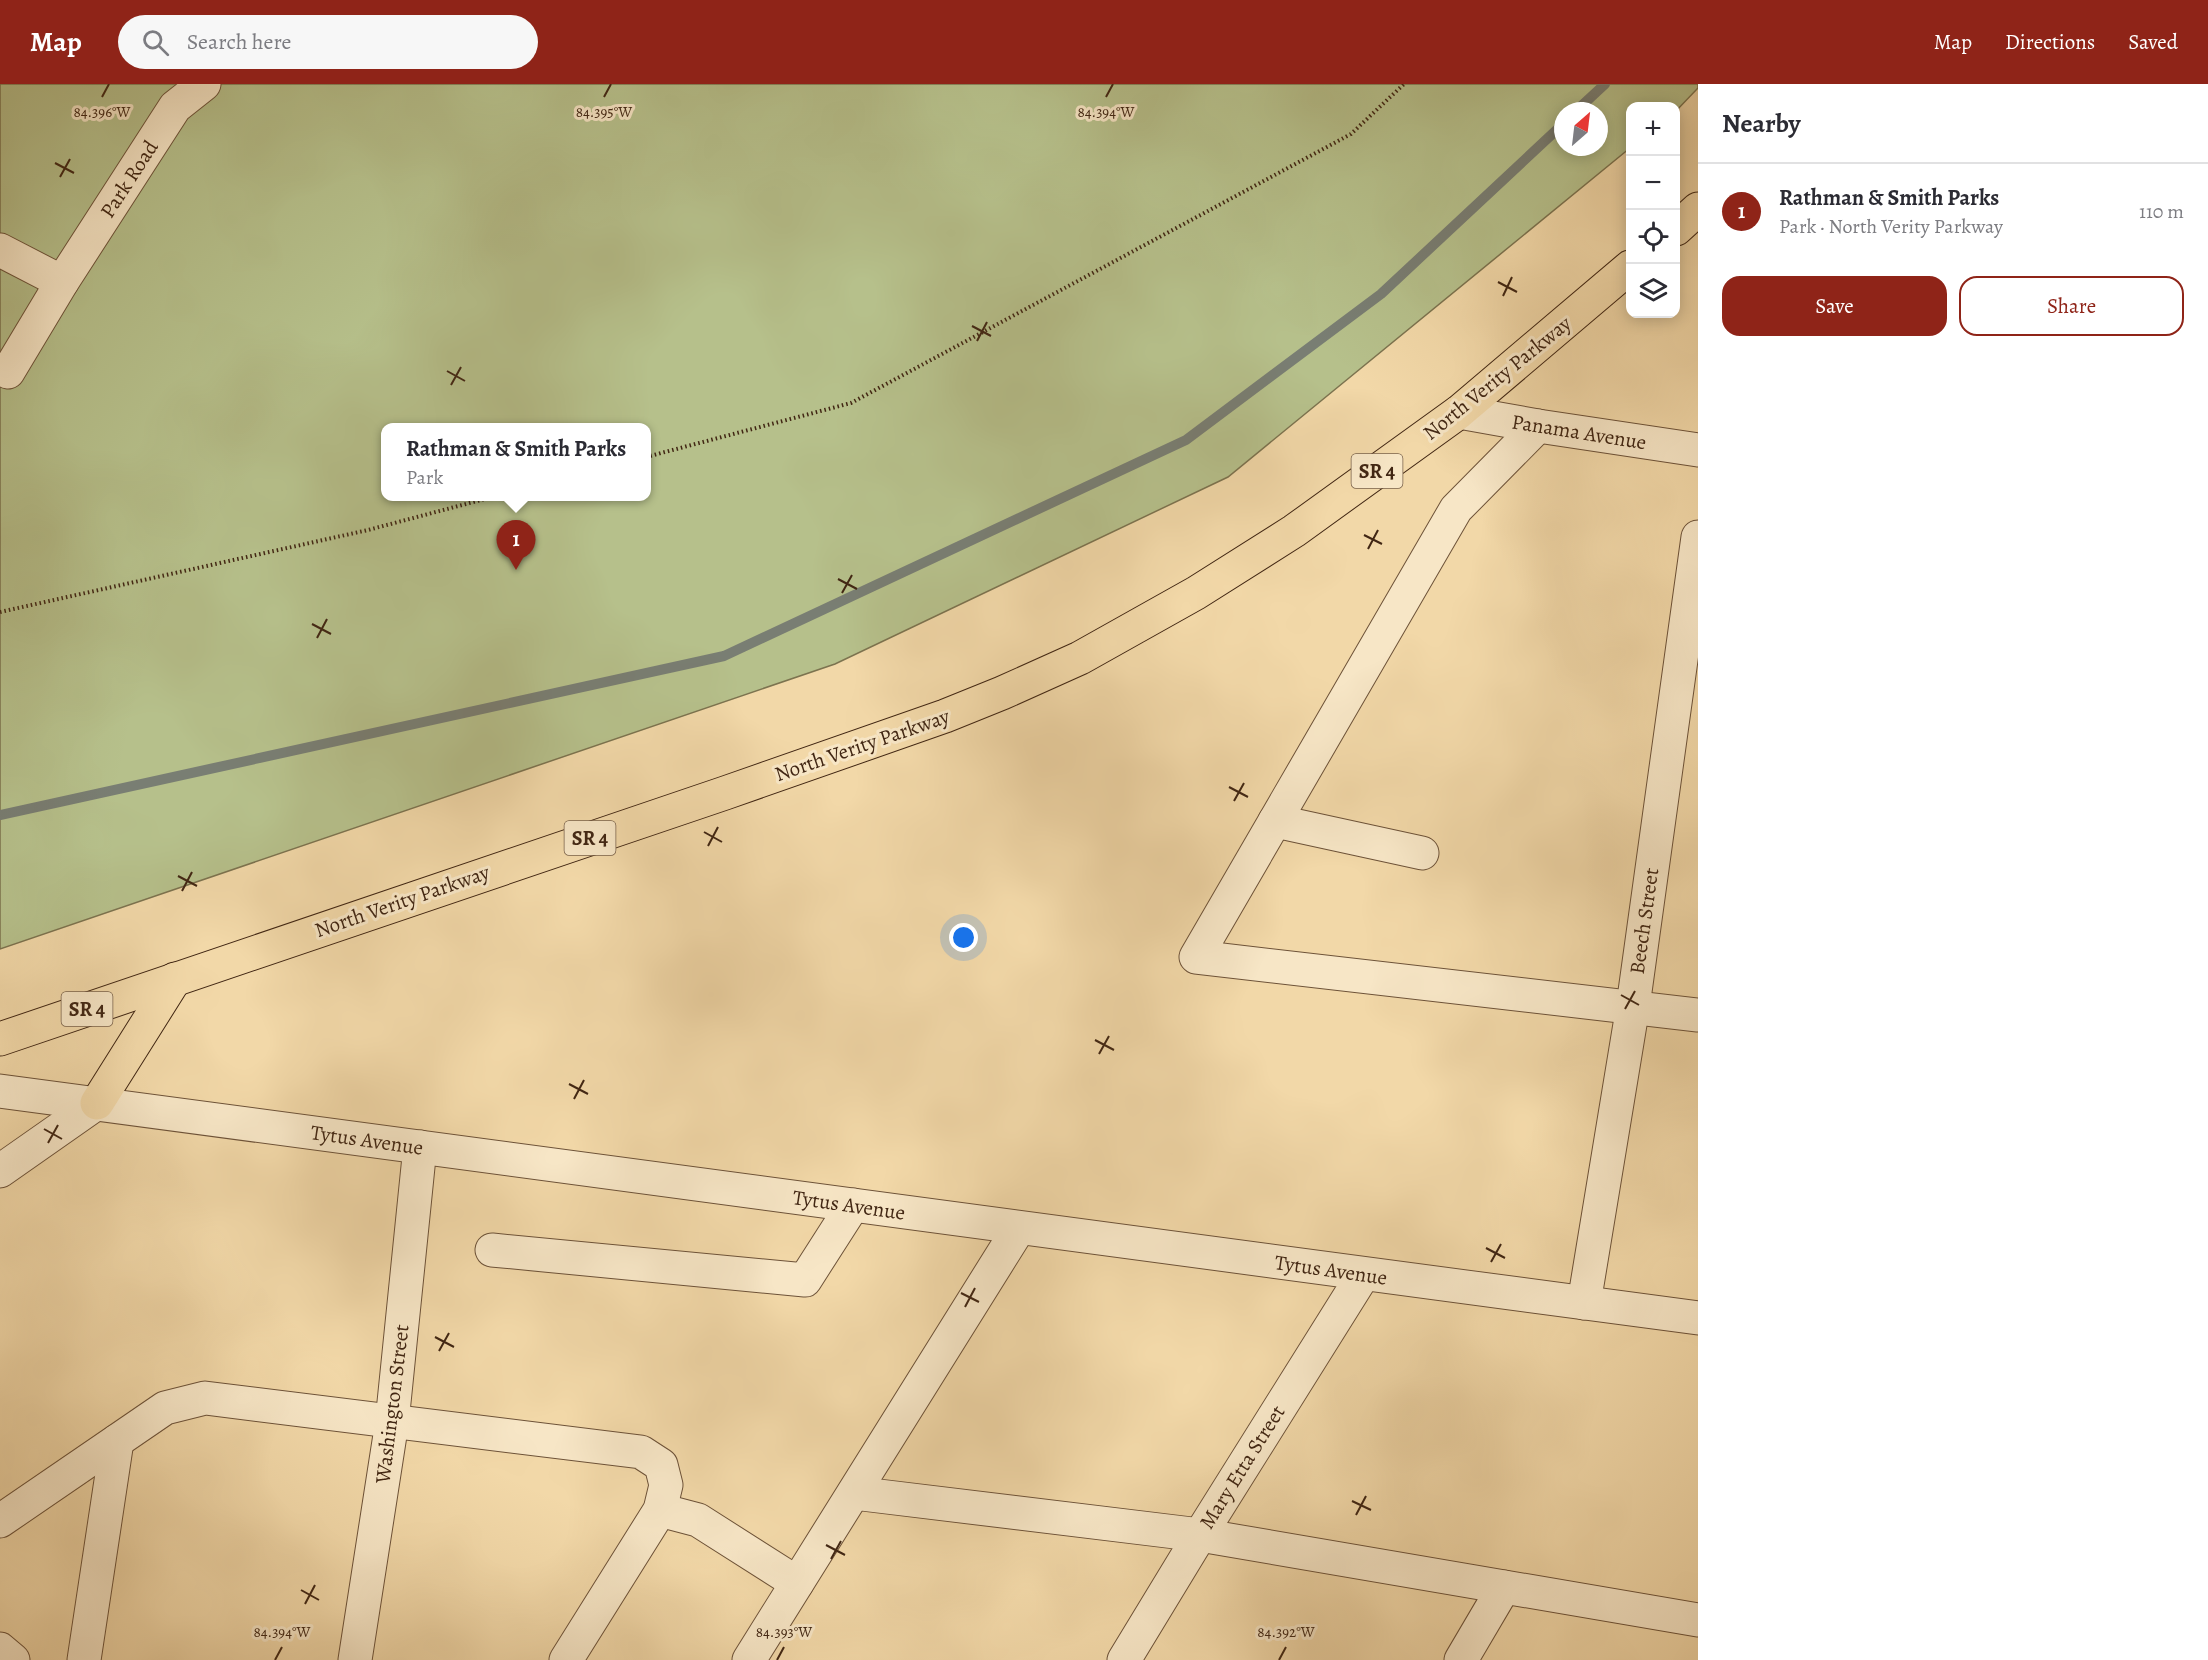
<!DOCTYPE html>
<html lang="en">
<head>
<meta charset="utf-8">
<style>
	body { margin:0; font-family:Alegreya,serif; background:#f7f7f7; color:#2b2b33 }
	.controls { position:absolute; right:18px; top:18px; display:grid; overflow:hidden; border-radius:12px; box-shadow:0 3px 15px #0003 }
	.controls button { width:54px; height:54px; display:grid; place-items:center; padding:0; border:0; border-bottom:2px solid #e1e1e2; background:#fff; color:#2b2b33; font:30px sans-serif }
	.compass { position:absolute; left:1554px; top:18px; width:54px; height:54px; border-radius:50%; background:#fff; box-shadow:0 3px 15px #0003; rotate:28deg }
	.you { position:absolute; left:964px; top:854px; width:21px; height:21px; margin:-15px; border:4px solid #fff; border-radius:50%; background:#1a73e8; box-shadow:0 0 0 9px #1a73e833 }
	.badge { display:grid; place-items:center; width:39px; height:39px; border-radius:50%; background:#8f2418; color:#fff; font-size:20px; font-weight:700 }
	.pin { position:absolute; translate:-50% -50px; filter:drop-shadow(0 2px 3px #0008) }
	.pin::after { content:''; position:absolute; top:32px; width:21px; height:18px; background:inherit; clip-path:polygon(0 0,100% 0,50% 100%) }
	.popup { position:absolute; left:381px; top:339px; width:270px; height:78px; box-sizing:border-box; display:grid; place-content:center; border-radius:12px; background:#fff; filter:drop-shadow(0 2px 4px #0005); font-size:20px; white-space:nowrap; color:#7c7c81 }
	.popup b { font-size:22px; color:#2b2b33 }
	.popup::after { content:''; position:absolute; left:50%; top:100%; margin-left:-12px; border:12px solid transparent; border-top-color:#fff }
	.list { margin:0; padding:0; list-style:none }
	h2 { display:flex; justify-content:space-between; align-items:center; height:78px; margin:0; padding:0 24px; font-size:26px }
	h2 small { font-size:20px; font-weight:400; color:#7c7c81 }
	.list li { display:grid; grid-template-columns:39px 1fr auto; gap:18px; align-items:center; box-sizing:border-box; height:96px; padding:0 24px; border-top:2px solid #e1e1e2 }
	.list b { display:block; font-size:22px; white-space:nowrap }
	.list p { margin:0; font-size:20px; white-space:nowrap; color:#7c7c81 }
	.list em { font-size:20px; font-style:normal; color:#7c7c81 }
	.actions { display:flex; gap:12px; padding:18px 24px }
	.actions a { flex:1; padding:14px 0; border:2px solid #8f2418; border-radius:18px; text-align:center; font-size:21px; color:#8f2418 }
	.actions .main { background:#8f2418; color:#fff }
	.icon { flex:none; width:33px; height:33px; fill:none; stroke:currentColor; stroke-width:2; stroke-linecap:round; stroke-linejoin:round }
	.map { position:relative; flex:none; width:1698px; height:1576px; overflow:hidden }
	header { display:flex; align-items:center; gap:36px; box-sizing:border-box; height:84px; padding:0 30px; background:#8f2418; color:#fff }
	header strong { font-size:28px }
	nav { display:flex; gap:33px; margin-inline-start:auto; font-size:21px }
	.search { width:420px; height:54px; background:#f7f7f7; display:flex; align-items:center; gap:15px; box-sizing:border-box; padding:0 21px; border-radius:33px; color:#7c7c81; font-size:22px }
	main { display:flex }
	aside { flex:1; background:#fff }
	.map>svg:first-child { display:block }
	.green { fill:#b6c08b; stroke:#7c734f; stroke-width:1.5; fill-rule:evenodd }
	.lines { fill:none; stroke-linecap:round; stroke-linejoin:round }
	.stream { stroke:#797e73; stroke-width:10 }
	.minor-casing { stroke:#6d5238; stroke-width:35 }
	.major-casing { stroke:#412613; stroke-width:35 }
	.path { stroke:#412613; stroke-width:4; stroke-dasharray:1.5 3; stroke-linecap:butt }
	.minor { stroke:#f7e6c6; stroke-width:33 }
	.major { stroke:#f2d8a8; stroke-width:33 }
	.ticks { fill:none; stroke:#412613; stroke-width:2 }
	.labels { text-anchor:middle; dominant-baseline:central; stroke-width:6; stroke-linejoin:round; paint-order:stroke }
	.shield { fill:#f7e6c6; stroke:#786049; stroke-width:1.5 }
	.shield-label { font-size:20px; font-weight:bold; fill:#412613 }
	.street-label { font-size:21px; fill:#412613; stroke:#f7e6c6 }
	.ticks-label { font-size:15px; text-anchor:middle; fill:#412613; stroke:#f7e6c6; stroke-width:6; stroke-linejoin:round; paint-order:stroke }
</style>
</head>
<body>
<header>
<strong>Map</strong>
<div class="search"><svg class="icon" aria-label="search" viewBox="0 0 24 24"><circle cx="10" cy="10" r="6"/><path d="M15 15l6 6"/></svg>Search here</div>
<nav><a>Map</a><a>Directions</a><a>Saved</a></nav>
</header>
<main>
<div class="map">
<svg width="1698" height="1576" viewBox="0 0 1698 1576">
	<rect width="100%" height="100%" fill="#f2d8a8"/>
	<filter id="stains"><feTurbulence type="fractalNoise" baseFrequency=".00333" numOctaves="4"/><feColorMatrix values="0 0 0 0 .2 0 0 0 0 .09 0 0 0 0 .02 0 0 0 .5 -.17"/></filter>
	<radialGradient id="worn" r=".72"><stop offset=".6" stop-color="#630" stop-opacity="0"/><stop offset="1" stop-color="#630" stop-opacity=".3"/></radialGradient>
	<path class="green" d="M0 0H1698V4L1676 27V22H1630V64L1228 393 835 580 0 865ZM1563 27H1599V63H1563ZM386 344H646V412H386Z"/>
	<g class="lines">
		<g class="stream">
			<polyline points="1576,27 1605,0"/>
			<polyline points="0,731 724,572 1186,356 1381,210 1563,40"/>
		</g>
		<defs>
			<g id="minor">
				<polyline points="0,166 62,198"/>
				<polyline points="8,288 62,198 175,23 204,0"/>
				<polyline points="1459,328 1538,342 1698,366"/>
				<polyline points="1538,342 1456,425 1196,873 1698,931"/>
				<polyline points="1275,737 1422,769"/>
				<polyline points="0,1007 1698,1234"/>
				<polyline points="0,1087 97,1019"/>
				<polyline points="492,1166 805,1196 853,1121"/>
				<polyline points="1584,1219 1633,922 1698,453"/>
				<polyline points="854,1409 1200,1451 1698,1536"/>
				<polyline points="660,1426 698,1436 797,1499"/>
				<polyline points="0,1437 165,1324 205,1314 641,1368 661,1381 666,1401 660,1426 566,1576"/>
				<polyline points="0,1565 13,1576"/>
				<polyline points="84,1576 117,1357"/>
				<polyline points="355,1576 392,1338 420,1063"/>
				<polyline points="749,1576 1019,1144"/>
				<polyline points="1124,1576 1200,1451 1363,1191"/>
				<polyline points="1461,1576 1504,1503"/>
			</g>
			<g id="major">
				<polyline points="1676,145 1698,125"/>
				<polyline points="0,955 725,709 945,632 1002,609 1080,574 1196,509 1294,447 1459,328 1630,183"/>
				<polyline points="97,1019 175,895"/>
			</g>
		</defs>
		<use href="#minor" class="minor-casing"/>
		<use href="#major" class="major-casing"/>
		<g class="path">
			<polyline points="646,373 851,319 1351,50 1404,0"/>
			<polyline points="0,528 368,446 496,412"/>
		</g>
		<use href="#minor" class="minor"/>
		<use href="#major" class="major"/>
	</g>
	<path class="ticks" d="M102 13 109 0M604 13 611 0M1106 13 1113 0M55 79 74 89M60 93 70 75M1498 198 1517 208M1503 212 1512 193M972 242 991 252M977 257 987 238M447 287 465 297M451 301 461 283M1364 451 1382 460M1368 465 1378 446M838 495 857 505M842 509 852 491M312 540 331 550M317 554 327 535M1229 703 1248 713M1234 717 1244 699M704 748 722 758M708 762 718 743M178 792 197 802M182 807 192 788M1621 911 1639 921M1625 925 1635 907M1095 956 1114 966M1099 970 1109 952M569 1000 588 1010M574 1015 584 996M44 1045 62 1055M48 1059 58 1041M1486 1164 1505 1174M1491 1178 1501 1160M961 1209 979 1218M965 1223 975 1204M435 1253 454 1263M439 1267 449 1249M1352 1417 1371 1426M1356 1431 1366 1412M826 1461 845 1471M831 1475 841 1457M301 1506 319 1516M305 1520 315 1501M275 1576 282 1563M777 1576 784 1563M1279 1576 1286 1563"/>
	<g class="labels">
		<g class="shield">
			<rect x="1351.5" y="370" width="51" height="34" rx="4.5"/>
			<rect x="564.5" y="737" width="51" height="34" rx="4.5"/>
			<rect x="61.5" y="908" width="51" height="34" rx="4.5"/>
		</g>
		<g class="shield-label">
			<text x="1377" y="387">SR 4</text>
			<text x="590" y="754">SR 4</text>
			<text x="87" y="925">SR 4</text>
		</g>
		<g class="street-label">
			<text transform="translate(129 95) rotate(-57)">Park Road</text>
			<text transform="translate(1497 294) rotate(-39)">North Verity Parkway</text>
			<text transform="translate(1579 348) rotate(9)">Panama Avenue</text>
			<text transform="translate(862 661) rotate(-19)">North Verity Parkway</text>
			<text transform="translate(402 817) rotate(-19)">North Verity Parkway</text>
			<text transform="translate(1644 837) rotate(-82)">Beech Street</text>
			<text transform="translate(367 1056) rotate(8)">Tytus Avenue</text>
			<text transform="translate(849 1121) rotate(8)">Tytus Avenue</text>
			<text transform="translate(1331 1186) rotate(8)">Tytus Avenue</text>
			<text transform="translate(392 1320) rotate(-83)">Washington Street</text>
			<text transform="translate(1242 1383) rotate(-58)">Mary Etta Street</text>
		</g>
	</g>
	<g class="ticks-label">
		<text x="102" y="33">84.396°W</text>
		<text x="604" y="33">84.395°W</text>
		<text x="1106" y="33">84.394°W</text>
		<text x="282" y="1553">84.394°W</text>
		<text x="784" y="1553">84.393°W</text>
		<text x="1286" y="1553">84.392°W</text>
	</g>
	<rect width="100%" height="100%" filter="url(#stains)"/>
	<rect width="100%" height="100%" fill="url(#worn)"/>
</svg>
<div class="controls">
<button>+</button>
<button>−</button>
<button><svg class="icon" aria-label="locate" viewBox="0 0 24 24"><circle cx="12" cy="12" r="6"/><path d="M12 2v4M12 18v4M2 12h4M18 12h4"/></svg></button>
<button><svg class="icon" aria-label="layers" viewBox="0 0 24 24"><path d="M12 4l9 5-9 5-9-5zM3 14l9 5 9-5"/></svg></button>
</div>
<svg class="compass" viewBox="-18 -18 36 36"><path d="M0-13l5 13h-10z" fill="#e53935"/><path d="M0 13l5-13h-10z" fill="#7c7c81"/></svg>
<div class="you"></div>
<div class="pin badge" style="left:516px;top:486px">1</div>
<div class="popup"><b>Rathman &amp; Smith Parks</b>Park</div>
</div>
<aside>
<h2>Nearby<small></small></h2>
<ul class="list">
<li><span class="badge">1</span><div><b>Rathman &amp; Smith Parks</b><p>Park · North Verity Parkway</p></div><em>110 m</em></li>
</ul>
<div class="actions"><a class="main">Save</a><a>Share</a></div>
</aside>
</main>
</body>
</html>
